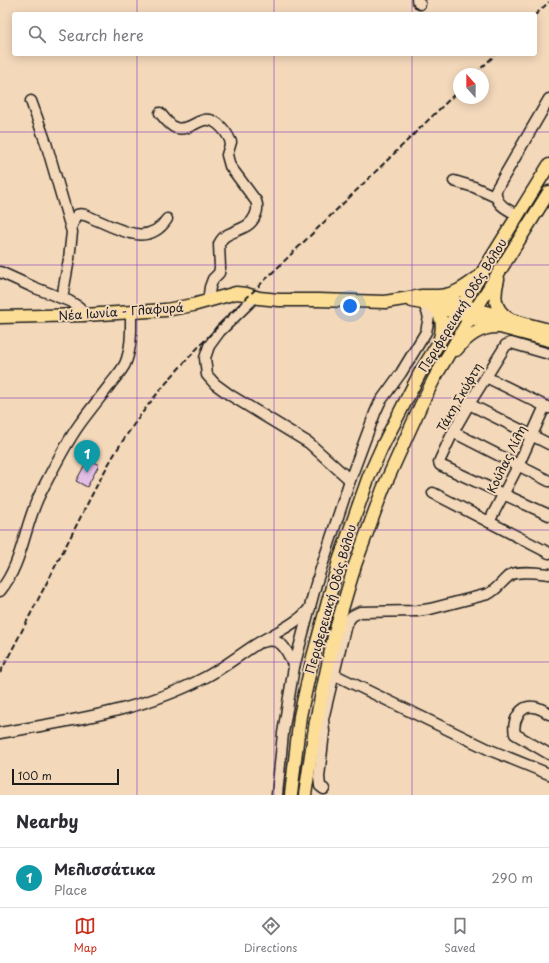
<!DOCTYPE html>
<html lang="en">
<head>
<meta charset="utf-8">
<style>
	body { margin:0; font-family:"Playpen Sans",sans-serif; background:#f2f2f3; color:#2b2b33 }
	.compass { position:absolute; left:453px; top:68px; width:36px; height:36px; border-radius:50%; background:#fff; box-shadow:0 2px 10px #0003; rotate:339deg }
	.scale { position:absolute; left:12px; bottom:10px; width:107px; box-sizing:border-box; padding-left:4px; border:2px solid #1c1c1c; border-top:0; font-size:11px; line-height:14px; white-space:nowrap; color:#1c1c1c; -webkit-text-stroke:3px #f3d8ba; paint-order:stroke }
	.you { position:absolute; left:350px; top:306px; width:14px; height:14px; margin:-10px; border:3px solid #fff; border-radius:50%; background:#1a73e8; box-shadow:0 0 0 6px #1a73e833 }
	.badge { display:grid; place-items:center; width:26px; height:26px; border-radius:50%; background:#c8321e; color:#fff; font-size:13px; font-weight:700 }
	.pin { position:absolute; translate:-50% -33px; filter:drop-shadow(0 1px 2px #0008) }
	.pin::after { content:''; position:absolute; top:21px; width:14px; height:12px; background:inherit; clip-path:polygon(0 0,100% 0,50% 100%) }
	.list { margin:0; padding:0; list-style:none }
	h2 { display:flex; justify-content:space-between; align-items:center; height:52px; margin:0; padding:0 16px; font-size:17px }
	h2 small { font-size:13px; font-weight:400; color:#7c7c81 }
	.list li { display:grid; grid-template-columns:26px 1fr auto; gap:12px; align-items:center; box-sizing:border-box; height:60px; padding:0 16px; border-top:1px solid #e1e1e2 }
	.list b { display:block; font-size:15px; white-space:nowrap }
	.list p { margin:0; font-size:13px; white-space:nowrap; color:#7c7c81 }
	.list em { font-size:13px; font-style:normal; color:#7c7c81 }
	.icon { flex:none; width:22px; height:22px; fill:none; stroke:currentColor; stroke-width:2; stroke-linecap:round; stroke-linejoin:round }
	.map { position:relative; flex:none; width:549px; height:795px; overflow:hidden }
	.search { position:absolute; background:#fff; box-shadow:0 2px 10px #0003; left:12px; right:12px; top:12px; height:44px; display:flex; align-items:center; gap:10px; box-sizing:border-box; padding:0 14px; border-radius:4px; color:#7c7c81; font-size:15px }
	.sheet { height:112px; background:#fff }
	nav { display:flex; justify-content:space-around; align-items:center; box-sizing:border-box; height:56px; border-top:1px solid #e1e1e2; background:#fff; font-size:11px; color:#7c7c81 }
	nav a { display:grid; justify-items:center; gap:2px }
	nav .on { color:#c8321e }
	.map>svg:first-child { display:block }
	.building { fill:#e4bde6; stroke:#1c1c1c }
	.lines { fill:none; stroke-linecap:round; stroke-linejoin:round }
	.minor-casing { stroke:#1c1c1c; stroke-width:13 }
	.major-casing { stroke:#1c1c1c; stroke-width:15 }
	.minor { stroke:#f3d8ba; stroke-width:10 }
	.major { stroke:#fdde96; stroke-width:12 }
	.rail { stroke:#1c1c1c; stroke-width:2; stroke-dasharray:6 3; stroke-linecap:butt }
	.grid { fill:none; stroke:#7b2cbf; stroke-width:1; stroke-opacity:0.55 }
	.labels { text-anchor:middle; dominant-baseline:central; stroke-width:4; stroke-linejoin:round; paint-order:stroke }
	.street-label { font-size:12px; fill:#1c1c1c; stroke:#f3d8ba }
</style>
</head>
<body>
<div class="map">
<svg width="549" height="795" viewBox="0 0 549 795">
	<rect width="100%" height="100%" fill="#f3d8ba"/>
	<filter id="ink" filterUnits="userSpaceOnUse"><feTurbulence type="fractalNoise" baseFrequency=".025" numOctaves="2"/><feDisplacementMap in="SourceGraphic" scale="8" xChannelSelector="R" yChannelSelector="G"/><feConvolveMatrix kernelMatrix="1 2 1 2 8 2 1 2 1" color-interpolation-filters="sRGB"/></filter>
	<g filter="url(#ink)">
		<polygon class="building" points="88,459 99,465 87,487 76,481"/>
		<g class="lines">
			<defs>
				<g id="minor">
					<polyline points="417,0 420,4"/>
					<polyline points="31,101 46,143 72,232 69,259 62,298"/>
					<path d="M160 113C164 118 170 126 176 128 193 132 202 111 218 124 224 129 228 135 231 142L227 155 230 166 256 201C258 206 258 210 255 216 250 228 238 229 227 235 223 237 221 240 219 244L220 268 219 273 213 279 210 287 208 301"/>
					<polyline points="454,181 474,187 496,197"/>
					<path d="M518 215C508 210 494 204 496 190L549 99"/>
					<path d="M71 227 77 215C83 213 88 216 94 219 119 229 148 248 167 219"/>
					<polyline points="0,272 33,287 69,301 79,307 84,315"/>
					<polyline points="255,297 220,331 209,346 205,358 207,375 215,384 230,395 309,443 350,480"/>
					<polyline points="549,354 511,343 506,345 469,404 453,432 439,462 440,465 549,515"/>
					<polyline points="486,377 549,408"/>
					<polyline points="469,404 549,444"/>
					<polyline points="453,432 549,481"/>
					<polyline points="433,493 549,553"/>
					<polyline points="489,522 518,466 545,406"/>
					<path d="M0 591C22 565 24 527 39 496 51 473 64 446 79 425 89 411 99 399 109 386 114 379 121 372 125 364 132 348 131 329 131 313"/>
					<path d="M263 642C282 635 288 653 294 667"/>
					<polyline points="333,674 490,750 549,774"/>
					<path d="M549 714C545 711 540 708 534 707 520 704 512 722 515 734L549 754"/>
					<path d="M0 733C69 721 142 711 204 678 222 669 238 656 255 645 269 636 284 630 297 620 302 617 306 612 310 608"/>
					<path d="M324 789 320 786 319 777 324 732 323 719 346 624 352 616 360 612 417 611 430 609 488 594C497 590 502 581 510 575 518 570 540 573 549 574"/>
					<polyline points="277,795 283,733 294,667 316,584 350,480 375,413 380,402 401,373 426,332 429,317 424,304"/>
				</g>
				<g id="major">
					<path d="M498 279C494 294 493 309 508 318"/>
					<path d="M438 296C454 295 464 288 477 278"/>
					<polyline points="412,301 432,305 500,327 549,340"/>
					<path d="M432 305C442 314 444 325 440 338"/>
					<polyline points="0,317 84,315 166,310 193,305 236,293 246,294 259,298 279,300 318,300 385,302 422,296 435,296 518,322 549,330"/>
					<path d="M456 350C467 337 479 327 497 327"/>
					<polyline points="291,795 300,716 313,657 339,561 369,476 382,447 420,373 549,165"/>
					<polyline points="305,795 316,721 334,636 355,565 383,489 421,405 434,379 464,328 549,192"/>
				</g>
			</defs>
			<use href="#minor" class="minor-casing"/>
			<use href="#major" class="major-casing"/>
			<use href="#minor" class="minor"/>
			<use href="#major" class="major"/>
			<g class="rail">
				<polyline points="535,15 549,2"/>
				<polyline points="475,74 496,54"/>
				<path d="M0 673C24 627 47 582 71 536 89 501 106 465 128 433 156 391 190 356 224 320L459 90"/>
			</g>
		</g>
	</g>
	<path class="grid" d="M137 0V14M274 0V14M412 0V14M137 54V795M274 54V795M412 54V795M0 132H549M0 265H549M0 398H549M0 530H549M0 662H549"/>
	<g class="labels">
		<g class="street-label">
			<text transform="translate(462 305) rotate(-58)">Περιφερειακή Οδός Βόλου</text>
			<text transform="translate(121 311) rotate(-4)">Νέα Ιωνία - Γλαφυρά</text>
			<text transform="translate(459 397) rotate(-60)">Τάκη Σκύφτη</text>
			<text transform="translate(506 459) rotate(-64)">Κούλας Λίλη</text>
			<text transform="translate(330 599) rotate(-74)">Περιφερειακή Οδός Βόλου</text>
		</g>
	</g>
</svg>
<svg class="compass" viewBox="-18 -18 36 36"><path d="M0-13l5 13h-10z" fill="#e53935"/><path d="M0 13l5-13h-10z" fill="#7c7c81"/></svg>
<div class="scale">100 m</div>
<div class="you"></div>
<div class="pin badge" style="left:87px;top:473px;background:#0f9aa8">1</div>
<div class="search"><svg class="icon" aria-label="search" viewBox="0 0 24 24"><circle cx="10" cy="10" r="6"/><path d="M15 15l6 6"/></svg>Search here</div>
</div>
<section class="sheet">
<h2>Nearby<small></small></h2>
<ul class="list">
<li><span class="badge" style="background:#0f9aa8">1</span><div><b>Μελισσάτικα</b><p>Place</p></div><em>290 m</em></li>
</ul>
</section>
<nav>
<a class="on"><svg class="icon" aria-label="map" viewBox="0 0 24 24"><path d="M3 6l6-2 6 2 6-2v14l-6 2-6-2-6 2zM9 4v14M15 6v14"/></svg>Map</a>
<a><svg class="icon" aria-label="directions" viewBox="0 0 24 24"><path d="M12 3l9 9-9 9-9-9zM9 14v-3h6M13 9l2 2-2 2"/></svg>Directions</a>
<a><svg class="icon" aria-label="saved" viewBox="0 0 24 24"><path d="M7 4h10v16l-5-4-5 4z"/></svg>Saved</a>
</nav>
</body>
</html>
